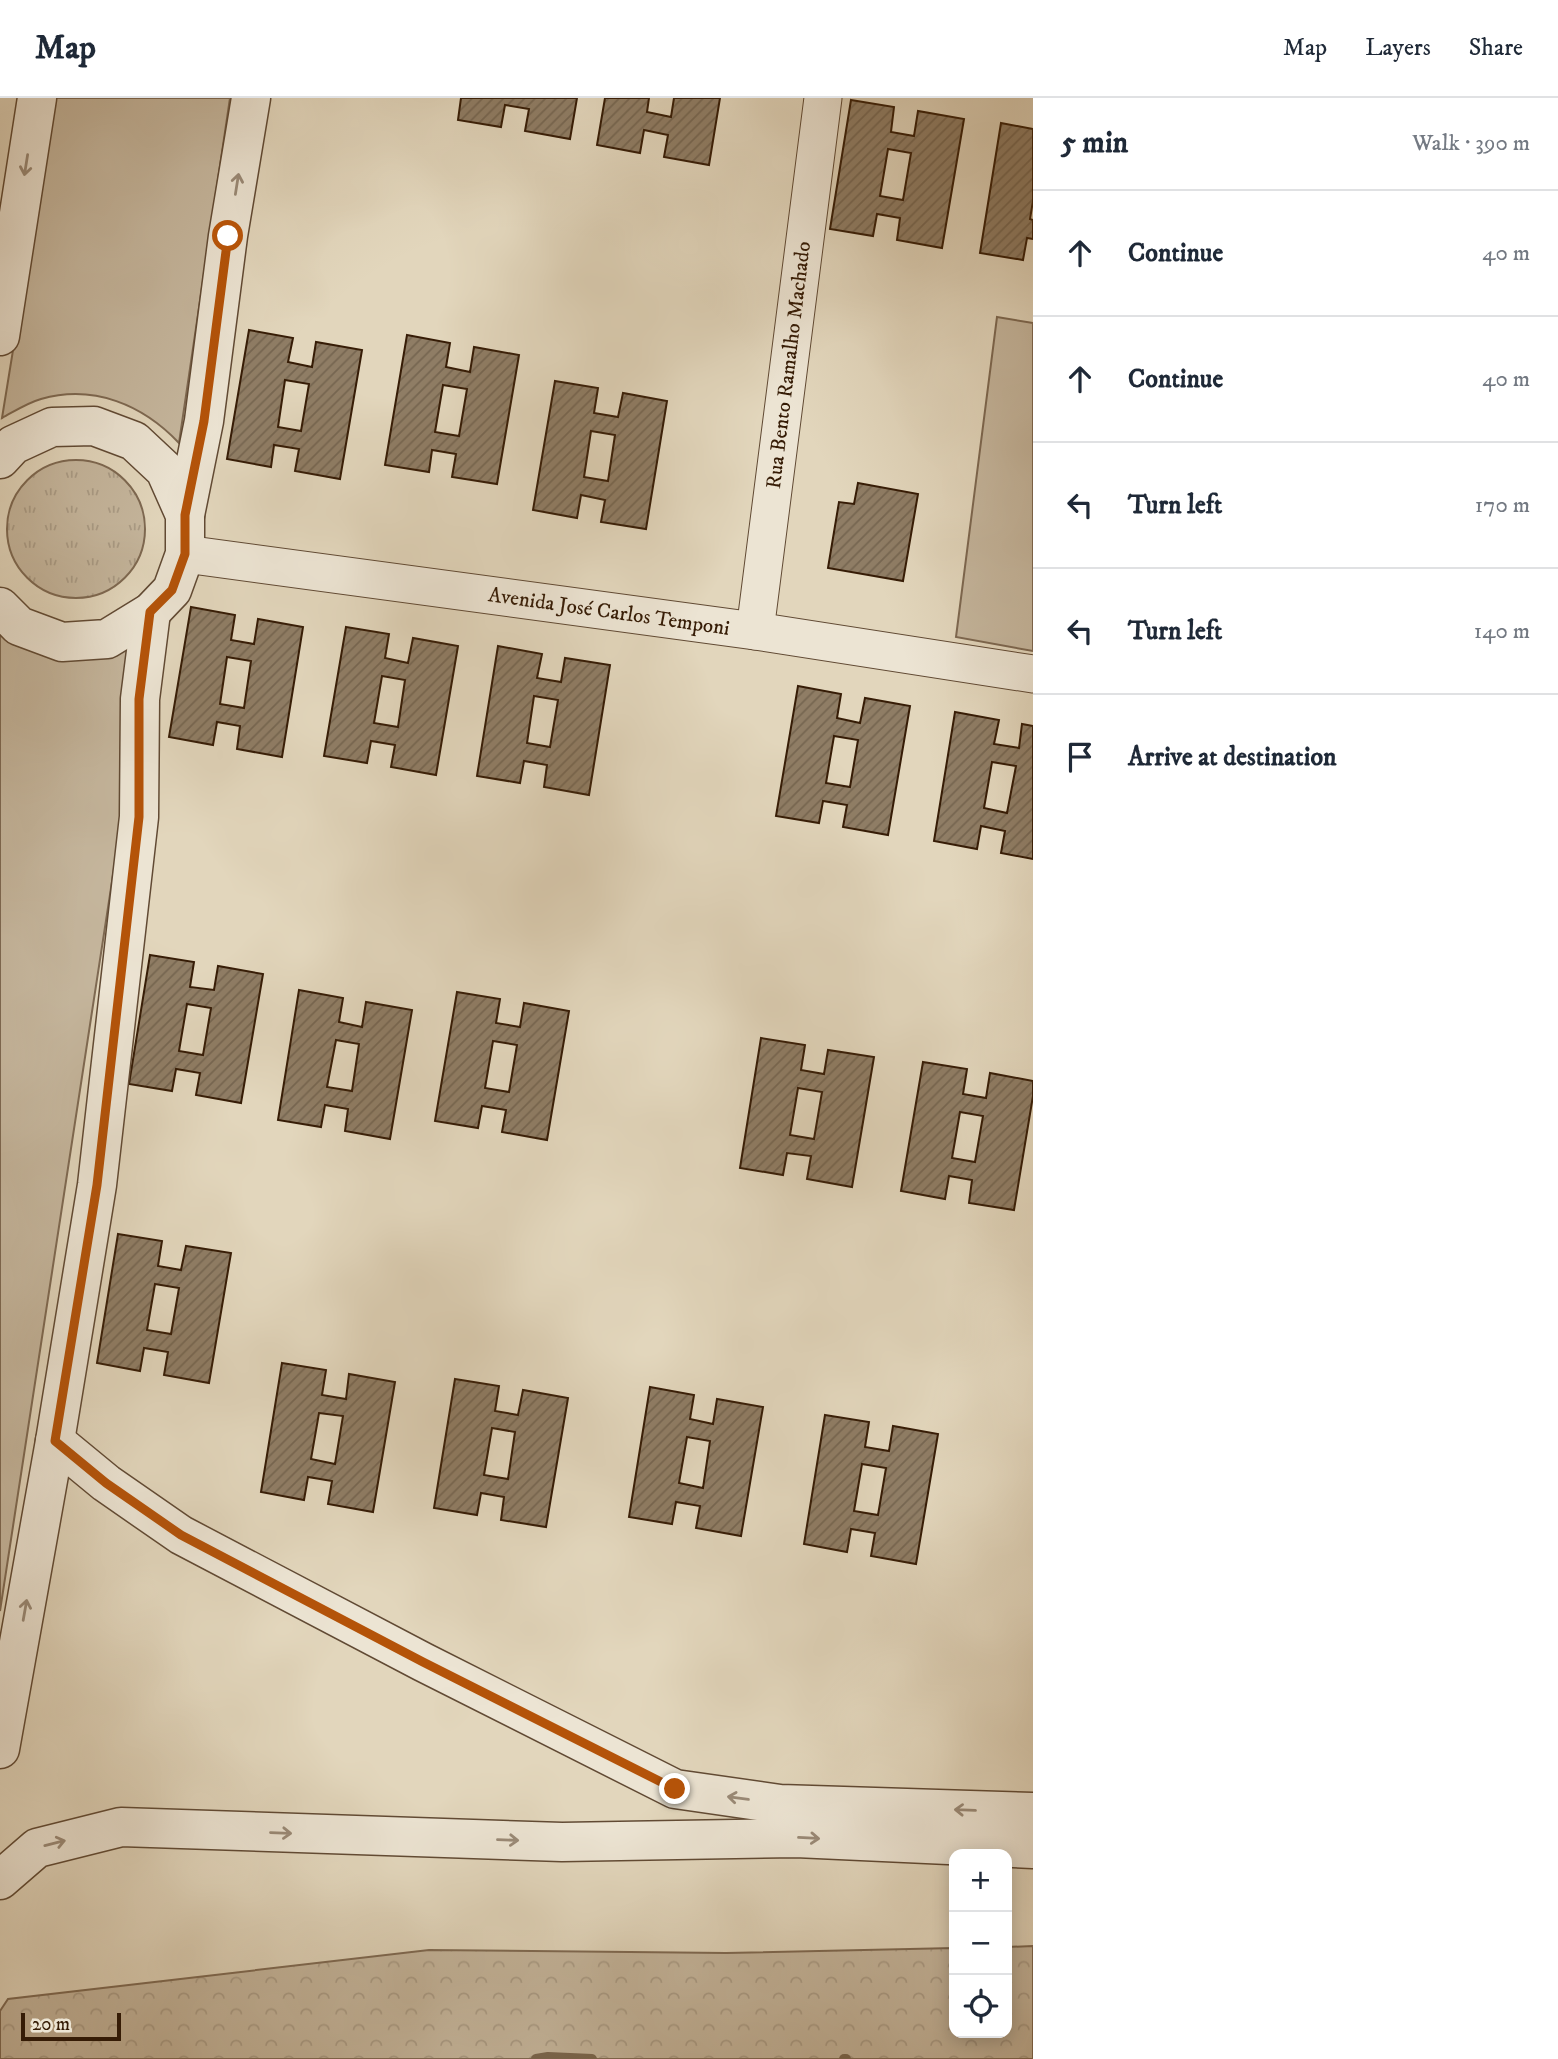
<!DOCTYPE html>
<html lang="en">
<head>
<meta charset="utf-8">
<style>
	body { margin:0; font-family:"IM FELL DW Pica",serif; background:#f6f6f7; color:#1f2937 }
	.controls { position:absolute; right:21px; bottom:21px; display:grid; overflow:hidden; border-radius:14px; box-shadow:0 4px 18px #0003 }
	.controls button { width:63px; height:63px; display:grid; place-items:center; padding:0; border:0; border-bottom:2px solid #e0e1e3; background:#fff; color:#1f2937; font:35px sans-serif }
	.scale { position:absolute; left:21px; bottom:18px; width:100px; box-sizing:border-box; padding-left:7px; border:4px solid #361c06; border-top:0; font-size:19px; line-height:24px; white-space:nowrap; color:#361c06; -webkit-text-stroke:5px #ece4d3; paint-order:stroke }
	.stop { position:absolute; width:21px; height:21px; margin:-16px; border:5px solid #b45309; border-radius:50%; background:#fff }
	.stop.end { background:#b45309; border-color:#fff; box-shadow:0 2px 7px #0008 }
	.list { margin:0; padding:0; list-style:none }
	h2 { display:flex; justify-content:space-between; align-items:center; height:91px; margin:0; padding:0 28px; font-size:30px }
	h2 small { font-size:23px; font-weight:400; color:#747a83 }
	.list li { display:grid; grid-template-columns:46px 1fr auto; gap:21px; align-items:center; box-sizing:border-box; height:126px; padding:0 28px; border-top:2px solid #e0e1e3 }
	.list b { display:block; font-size:26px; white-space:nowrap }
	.list em { font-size:23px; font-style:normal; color:#747a83 }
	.icon { flex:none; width:38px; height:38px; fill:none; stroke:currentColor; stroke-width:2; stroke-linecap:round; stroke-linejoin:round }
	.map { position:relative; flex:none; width:1033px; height:1961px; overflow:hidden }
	header { display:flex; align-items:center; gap:42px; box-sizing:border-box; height:98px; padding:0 35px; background:#fff; border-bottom:2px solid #e0e1e3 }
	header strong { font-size:33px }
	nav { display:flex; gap:38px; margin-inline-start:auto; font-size:24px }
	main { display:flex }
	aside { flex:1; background:#fff }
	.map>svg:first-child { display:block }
	.grass { fill:url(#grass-tufts); stroke:#7e6952; stroke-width:2 }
	.forest { fill:url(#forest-crowns); stroke:#7e6952; stroke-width:2 }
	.park { fill:#c5b69d; stroke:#7e6952; stroke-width:2 }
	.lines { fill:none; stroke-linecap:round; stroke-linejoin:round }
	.stream { stroke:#7a664e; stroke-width:10 }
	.building { fill:url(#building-hatch); stroke:#361c06; stroke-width:2; fill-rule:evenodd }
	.minor-casing { stroke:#614a34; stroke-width:39 }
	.tertiary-casing { stroke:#614a34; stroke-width:41 }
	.minor { stroke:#ece4d3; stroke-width:37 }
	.tertiary { stroke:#ece4d3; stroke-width:38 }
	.oneway { stroke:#9a8a77 }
	.route { stroke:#b45309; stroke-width:9 }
	.labels { text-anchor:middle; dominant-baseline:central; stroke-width:5; stroke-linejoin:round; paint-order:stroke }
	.street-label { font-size:21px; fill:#361c06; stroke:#ece4d3 }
</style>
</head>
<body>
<header>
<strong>Map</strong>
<nav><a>Map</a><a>Layers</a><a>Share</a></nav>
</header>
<main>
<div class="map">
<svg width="1033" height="1961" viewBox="0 0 1033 1961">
	<defs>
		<pattern id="grass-tufts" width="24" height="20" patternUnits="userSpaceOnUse" patternTransform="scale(1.75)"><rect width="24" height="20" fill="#c5b69d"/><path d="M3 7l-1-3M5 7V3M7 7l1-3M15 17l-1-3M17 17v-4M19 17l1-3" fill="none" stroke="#aa9c86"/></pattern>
		<pattern id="forest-crowns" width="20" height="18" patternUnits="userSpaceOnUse" patternTransform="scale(1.75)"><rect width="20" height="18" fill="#c5b69d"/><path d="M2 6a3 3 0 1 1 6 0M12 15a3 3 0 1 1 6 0" fill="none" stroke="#aa9c86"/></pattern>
		<pattern id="building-hatch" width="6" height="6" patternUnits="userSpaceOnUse" patternTransform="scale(1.75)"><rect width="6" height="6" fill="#8f7d65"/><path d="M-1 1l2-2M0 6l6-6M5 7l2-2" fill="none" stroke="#766651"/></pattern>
	</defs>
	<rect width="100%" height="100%" fill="#e2d6bc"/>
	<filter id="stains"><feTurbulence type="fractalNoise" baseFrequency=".00286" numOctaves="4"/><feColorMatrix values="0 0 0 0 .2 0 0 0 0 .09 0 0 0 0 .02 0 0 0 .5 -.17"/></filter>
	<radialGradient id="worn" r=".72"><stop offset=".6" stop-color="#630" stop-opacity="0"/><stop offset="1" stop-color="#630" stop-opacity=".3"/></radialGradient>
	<circle class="grass" cx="76" cy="431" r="69"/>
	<polygon class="forest" points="1033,1848 1033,1961 0,1961 0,1913 8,1901 429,1852 726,1855 954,1850 954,1935 1007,1935 1007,1849"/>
	<g class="park">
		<path d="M54 0H230L179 345C143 307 94 286 41 301 27 305 15 313 2 320Z"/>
		<polygon points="997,219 1033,225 1033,553 956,539"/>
		<polygon points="0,531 150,536 0,1513"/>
	</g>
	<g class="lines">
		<g class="stream">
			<polyline points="536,1961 548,1959 592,1961"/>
			<polyline points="844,1961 846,1961"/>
		</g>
	</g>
	<g class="building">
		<polygon points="461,0 577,0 570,41 525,33 529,11 505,7 501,29 458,22"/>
		<polygon points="605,0 649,0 647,14 671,19 674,0 720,0 709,67 664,59 668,37 644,32 640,55 597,47"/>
		<path d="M851 2 894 9 891 34 914 38 918 13 964 21 942 150 897 142 900 120 877 116 873 138 830 131ZM888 51 911 55 903 102 880 98Z"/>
		<polygon points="1001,25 1033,31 1033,103 1030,121 1033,122 1033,141 1027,140 1023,162 980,155"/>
		<path d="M249 232 293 240 288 264 312 269 316 244 362 252 340 381 295 373 299 351 274 347 271 369 227 361ZM285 282 309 286 301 333 278 329Z"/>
		<path d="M407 237 450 245 446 269 470 274 474 249 519 257 497 386 452 379 456 356 432 352 429 374 385 367ZM443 287 467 291 459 338 435 334Z"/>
		<path d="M555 283 598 290 594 315 618 319 623 295 667 303 646 431 601 424 605 402 581 397 577 420 533 412ZM591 333 615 337 608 383 584 379Z"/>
		<polygon points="858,385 918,396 903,483 828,470 839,404 854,406"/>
		<path d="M191 509 235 517 231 542 254 546 258 521 303 529 282 659 237 651 240 628 217 624 213 647 169 639ZM227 559 251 563 244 610 220 606Z"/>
		<path d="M346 529 389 536 385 560 408 565 413 540 458 548 436 677 391 669 395 647 371 643 367 665 324 658ZM382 578 405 582 398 629 374 625Z"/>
		<path d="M498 548 542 556 537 580 561 584 565 560 610 567 589 697 544 689 547 667 524 663 520 685 477 678ZM534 598 558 602 550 649 527 645Z"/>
		<path d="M798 588 841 596 837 620 860 625 865 600 910 608 888 737 843 729 847 707 823 703 819 725 776 718ZM834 638 858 642 850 689 826 685Z"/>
		<path d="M955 614 999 622 994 646 1019 650 1022 626 1033 628V761L1001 755 1005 733 981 728 977 751 934 743ZM992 664 1016 668 1007 715 984 710Z"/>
		<path d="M150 857 194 864 190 889 214 892 218 868 263 876 241 1005 196 997 200 975 176 971 172 993 129 986ZM187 906 211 910 203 957 179 953Z"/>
		<path d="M299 892 343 900 339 924 362 929 366 904 412 912 390 1041 345 1033 348 1011 325 1007 321 1029 278 1022ZM336 942 359 946 352 993 327 989Z"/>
		<path d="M457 894 500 901 496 925 520 929 524 905 569 913 547 1042 502 1034 506 1012 482 1008 478 1030 435 1023ZM493 943 517 947 509 994 485 990Z"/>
		<path d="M761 940 805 947 801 972 824 976 828 952 874 959 852 1089 807 1081 811 1058 787 1055 783 1077 740 1070ZM798 990 822 994 814 1041 790 1037Z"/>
		<path d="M923 964 967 971 963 996 986 1000 990 975 1033 983V998L1014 1112 969 1105 972 1082 949 1078 945 1101 901 1093ZM960 1014 983 1018 975 1064 952 1060Z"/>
		<path d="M118 1136 162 1143 158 1168 181 1172 186 1148 231 1155 209 1285 164 1277 168 1254 144 1250 140 1273 97 1265ZM155 1186 179 1190 171 1236 147 1232Z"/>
		<path d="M282 1265 326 1272 322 1297 346 1301 349 1276 395 1284 373 1414 328 1406 332 1383 308 1379 304 1402 261 1394ZM319 1315 343 1318 335 1366 311 1361Z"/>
		<path d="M455 1281 499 1288 495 1313 518 1317 523 1292 568 1300 546 1429 501 1422 504 1399 481 1395 477 1417 434 1410ZM492 1330 515 1334 508 1381 484 1377Z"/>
		<path d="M650 1289 694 1297 690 1321 713 1326 717 1301 763 1309 741 1438 696 1430 700 1408 676 1404 672 1426 629 1419ZM687 1339 710 1343 703 1390 679 1385Z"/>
		<path d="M825 1317 869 1324 865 1349 889 1353 893 1328 938 1336 916 1466 871 1458 875 1435 851 1431 847 1454 804 1446ZM862 1366 886 1370 878 1417 854 1413Z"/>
	</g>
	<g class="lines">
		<defs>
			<g id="minor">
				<polyline points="185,456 755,533 1033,576"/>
				<polyline points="755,533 823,0"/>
			</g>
			<g id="tertiary">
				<polyline points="0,238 37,0"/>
				<polyline points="0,361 13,347 52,329 94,328 134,343 165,372 185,417 185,456 172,492 151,514 107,541 62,544 19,528 0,509"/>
				<polyline points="185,417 204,323 228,138 251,0"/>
				<polyline points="55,1343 106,1385 181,1437 423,1564 675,1691 780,1706 1033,1714"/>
				<polyline points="0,1651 55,1343 97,1087 139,719 140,601 151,514"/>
				<polyline points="0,1782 37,1750 121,1729 562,1744 796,1740 1033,1751"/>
			</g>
		</defs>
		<use href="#minor" class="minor-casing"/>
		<use href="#tertiary" class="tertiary-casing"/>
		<use href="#minor" class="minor"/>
		<use href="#tertiary" class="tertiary"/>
	</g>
	<defs><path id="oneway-shaft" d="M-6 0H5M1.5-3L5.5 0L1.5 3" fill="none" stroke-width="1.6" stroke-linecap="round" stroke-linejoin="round" transform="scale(1.75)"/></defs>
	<g class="oneway">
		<use href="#oneway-shaft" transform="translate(26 67) rotate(99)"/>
		<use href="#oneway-shaft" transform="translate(237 86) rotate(-81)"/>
		<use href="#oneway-shaft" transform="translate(25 1512) rotate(-80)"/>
		<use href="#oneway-shaft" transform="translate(738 1700) rotate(-172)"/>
		<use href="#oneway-shaft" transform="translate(965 1712) rotate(-178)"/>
		<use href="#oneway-shaft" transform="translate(281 1735) rotate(2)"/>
		<use href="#oneway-shaft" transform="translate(809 1740) rotate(3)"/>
		<use href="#oneway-shaft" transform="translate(508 1742) rotate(2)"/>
		<use href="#oneway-shaft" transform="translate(55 1745) rotate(-14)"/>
	</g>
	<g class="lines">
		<polyline class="route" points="228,138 204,323 185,417 185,456 172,492 150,514 139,601 139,719 97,1087 55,1343 106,1385 181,1437 423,1564 675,1691"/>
	</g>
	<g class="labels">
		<g class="street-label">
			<text transform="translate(789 267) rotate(-83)">Rua Bento Ramalho Machado</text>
			<text transform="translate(609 514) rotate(8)">Avenida José Carlos Temponi</text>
		</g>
	</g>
	<rect width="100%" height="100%" filter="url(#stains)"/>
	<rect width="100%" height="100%" fill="url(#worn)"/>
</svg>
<div class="controls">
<button>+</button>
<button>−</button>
<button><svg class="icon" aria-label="locate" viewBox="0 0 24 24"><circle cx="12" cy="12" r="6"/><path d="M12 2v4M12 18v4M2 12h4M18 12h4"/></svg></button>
</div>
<div class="scale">20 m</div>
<div class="stop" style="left:228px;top:138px"></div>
<div class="stop end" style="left:675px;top:1691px"></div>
</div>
<aside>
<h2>5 min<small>Walk · 390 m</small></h2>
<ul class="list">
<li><svg class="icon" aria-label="ahead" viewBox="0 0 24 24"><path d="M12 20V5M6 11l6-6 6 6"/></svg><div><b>Continue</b></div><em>40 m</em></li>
<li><svg class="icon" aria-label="ahead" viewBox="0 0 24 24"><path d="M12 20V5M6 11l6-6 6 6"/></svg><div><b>Continue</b></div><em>40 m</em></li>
<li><svg class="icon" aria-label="left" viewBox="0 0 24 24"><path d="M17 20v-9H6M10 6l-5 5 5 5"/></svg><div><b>Turn left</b></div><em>170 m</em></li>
<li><svg class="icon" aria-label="left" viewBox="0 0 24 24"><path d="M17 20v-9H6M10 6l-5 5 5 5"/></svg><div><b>Turn left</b></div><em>140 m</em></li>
<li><svg class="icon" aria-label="arrive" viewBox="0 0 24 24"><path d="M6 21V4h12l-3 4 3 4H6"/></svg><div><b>Arrive at destination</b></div></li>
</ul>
</aside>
</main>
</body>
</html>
